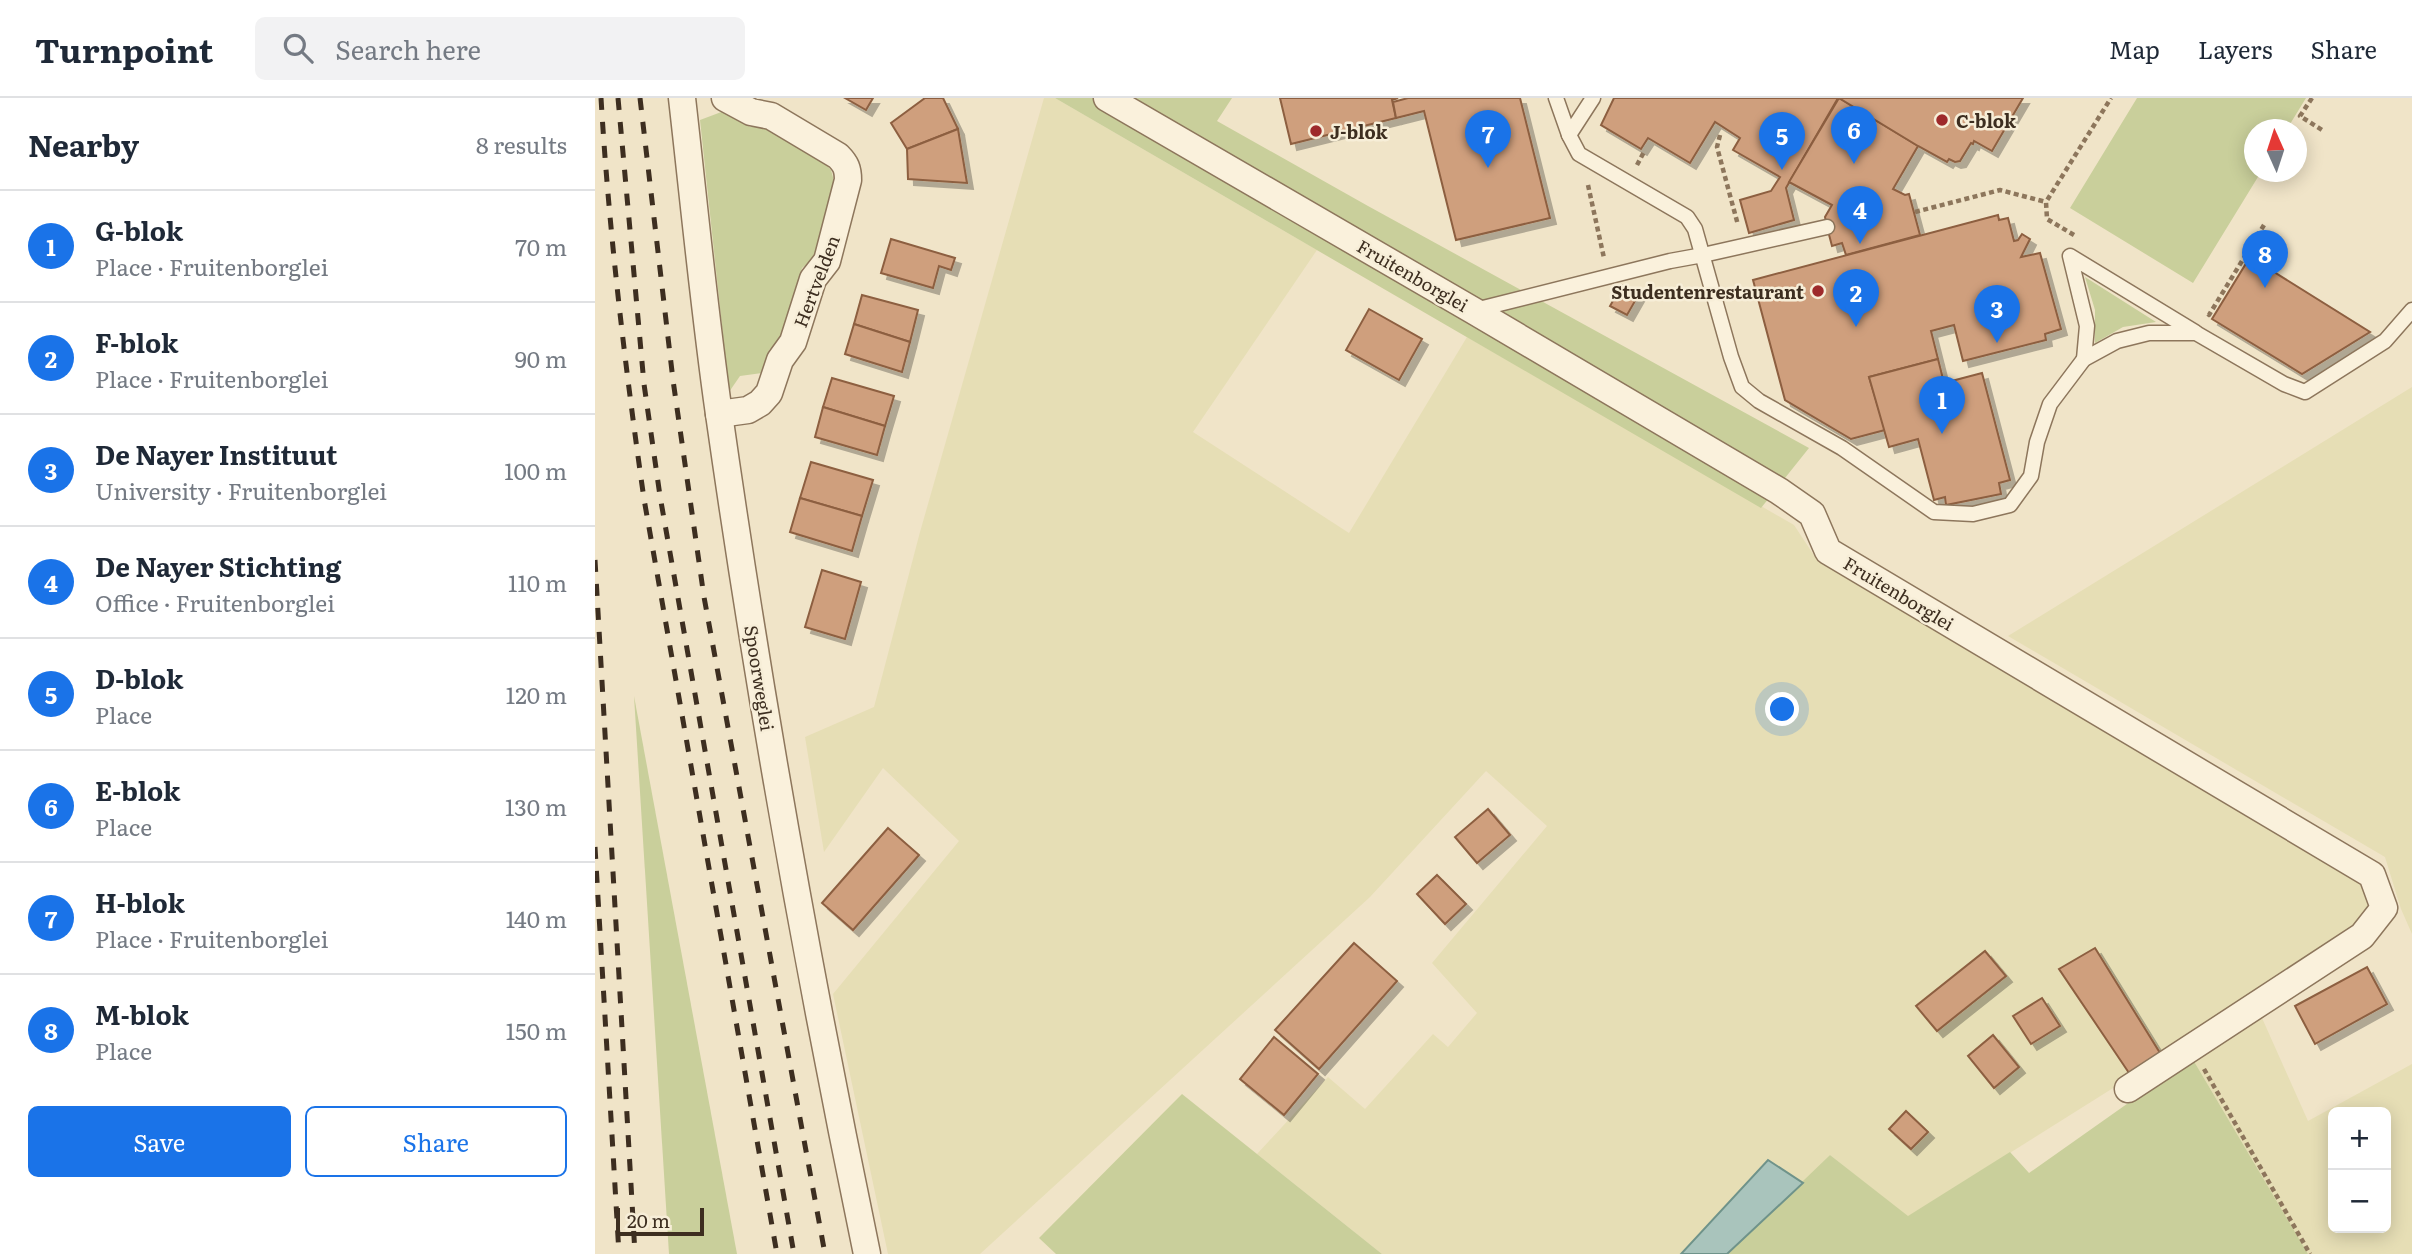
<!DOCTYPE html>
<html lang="en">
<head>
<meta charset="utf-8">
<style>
	body { margin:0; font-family:Literata,serif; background:#f2f2f3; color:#1f2937 }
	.controls { position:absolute; right:21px; bottom:21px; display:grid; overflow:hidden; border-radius:10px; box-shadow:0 4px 18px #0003 }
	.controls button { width:63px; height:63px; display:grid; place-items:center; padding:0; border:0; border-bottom:2px solid #e0e1e3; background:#fff; color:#1f2937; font:35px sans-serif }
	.compass { position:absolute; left:1649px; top:21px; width:63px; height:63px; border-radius:50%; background:#fff; box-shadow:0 4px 18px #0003; rotate:357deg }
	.scale { position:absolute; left:21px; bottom:18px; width:88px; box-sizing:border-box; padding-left:7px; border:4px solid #3d2e20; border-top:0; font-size:19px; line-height:24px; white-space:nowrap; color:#3d2e20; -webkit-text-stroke:5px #f7eed8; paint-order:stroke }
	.you { position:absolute; left:1188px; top:612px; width:24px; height:24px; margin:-18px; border:5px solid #fff; border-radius:50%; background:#1a73e8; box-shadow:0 0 0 10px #1a73e833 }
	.badge { display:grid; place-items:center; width:46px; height:46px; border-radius:50%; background:#1a73e8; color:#fff; font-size:23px; font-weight:700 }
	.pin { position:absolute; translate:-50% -58px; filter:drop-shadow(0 2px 4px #0008) }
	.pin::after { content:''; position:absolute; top:37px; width:24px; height:21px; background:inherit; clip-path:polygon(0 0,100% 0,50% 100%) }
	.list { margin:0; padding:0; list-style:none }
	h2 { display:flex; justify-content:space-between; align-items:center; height:91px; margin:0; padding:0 28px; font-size:30px }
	h2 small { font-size:23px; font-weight:400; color:#747a83 }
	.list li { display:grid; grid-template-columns:46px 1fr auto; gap:21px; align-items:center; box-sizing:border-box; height:112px; padding:0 28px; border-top:2px solid #e0e1e3 }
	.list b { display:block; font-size:26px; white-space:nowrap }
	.list p { margin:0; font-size:23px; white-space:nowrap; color:#747a83 }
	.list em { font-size:23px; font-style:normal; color:#747a83 }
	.actions { display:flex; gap:14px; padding:21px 28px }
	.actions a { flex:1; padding:16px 0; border:2px solid #1a73e8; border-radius:10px; text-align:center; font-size:24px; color:#1a73e8 }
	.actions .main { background:#1a73e8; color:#fff }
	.icon { flex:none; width:38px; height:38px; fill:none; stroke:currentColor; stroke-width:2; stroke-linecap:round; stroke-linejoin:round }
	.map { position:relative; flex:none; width:1817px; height:1156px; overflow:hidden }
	header { display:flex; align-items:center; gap:42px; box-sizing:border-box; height:98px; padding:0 35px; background:#fff; border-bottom:2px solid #e0e1e3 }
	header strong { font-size:33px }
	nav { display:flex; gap:38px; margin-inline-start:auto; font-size:24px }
	.search { width:490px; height:63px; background:#f2f2f3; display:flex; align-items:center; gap:18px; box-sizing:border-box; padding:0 24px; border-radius:10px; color:#747a83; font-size:26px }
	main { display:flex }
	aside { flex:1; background:#fff }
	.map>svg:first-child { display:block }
	.farmland { fill:#e6deb5; fill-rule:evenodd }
	.green { fill:#c9cf9b }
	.water { fill:#a9c4bc; stroke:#6f938a; stroke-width:2 }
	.building { fill:#cf9f7d; stroke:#8d5f41; stroke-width:2; filter:url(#shadow) }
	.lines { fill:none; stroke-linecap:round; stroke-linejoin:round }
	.lane-casing { stroke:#8d765c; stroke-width:17 }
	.street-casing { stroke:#8d765c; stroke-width:29 }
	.path { stroke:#8d765c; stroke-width:4.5; stroke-dasharray:5 3.5; stroke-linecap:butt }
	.lane { stroke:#faf1dc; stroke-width:14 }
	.street { stroke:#faf1dc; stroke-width:26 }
	.rail { stroke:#3d2e20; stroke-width:5; stroke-dasharray:12 12; stroke-linecap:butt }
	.poi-dot { fill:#9e2a2b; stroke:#f7eed8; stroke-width:2.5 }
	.labels { text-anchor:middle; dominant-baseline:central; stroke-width:5; stroke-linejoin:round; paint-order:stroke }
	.poi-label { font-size:18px; font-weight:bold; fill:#3d2e20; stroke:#f7eed8; text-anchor:start }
	.street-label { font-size:18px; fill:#3d2e20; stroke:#f7eed8 }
</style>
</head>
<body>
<header>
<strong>Turnpoint</strong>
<div class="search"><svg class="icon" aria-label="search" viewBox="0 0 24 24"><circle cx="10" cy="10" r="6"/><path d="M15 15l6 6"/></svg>Search here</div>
<nav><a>Map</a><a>Layers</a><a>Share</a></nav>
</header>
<main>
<aside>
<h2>Nearby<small>8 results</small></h2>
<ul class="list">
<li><span class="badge">1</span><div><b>G-blok</b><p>Place · Fruitenborglei</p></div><em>70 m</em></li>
<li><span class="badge">2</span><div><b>F-blok</b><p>Place · Fruitenborglei</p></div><em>90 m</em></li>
<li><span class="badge">3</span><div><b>De Nayer Instituut</b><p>University · Fruitenborglei</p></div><em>100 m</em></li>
<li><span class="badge">4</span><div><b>De Nayer Stichting</b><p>Office · Fruitenborglei</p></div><em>110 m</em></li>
<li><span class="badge">5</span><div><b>D-blok</b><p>Place</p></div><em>120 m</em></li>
<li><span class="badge">6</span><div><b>E-blok</b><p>Place</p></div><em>130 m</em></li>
<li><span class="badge">7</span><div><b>H-blok</b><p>Place · Fruitenborglei</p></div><em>140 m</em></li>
<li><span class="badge">8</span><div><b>M-blok</b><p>Place</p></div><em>150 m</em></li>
</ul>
<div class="actions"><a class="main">Save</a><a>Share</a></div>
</aside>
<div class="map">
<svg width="1817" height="1156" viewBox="0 0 1817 1156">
	<defs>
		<filter id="shadow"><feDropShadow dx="6" dy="6" stdDeviation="0" flood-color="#0004"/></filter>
	</defs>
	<rect width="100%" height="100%" fill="#f0e4c8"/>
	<g class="farmland">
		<polygon points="449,0 460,0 722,152 598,334 754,435 872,239 1199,427 1222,462 1769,783 1779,806 1769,821 1585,948 1313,1119 1235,1057 1208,1085 1173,1063 1086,1156 787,1156 662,1056 733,979 770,1011 838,936 853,949 882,915 837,865 952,728 891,673 775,799 385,1156 293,1156 238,896 364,743 288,670 229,754 210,639 279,609 325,434"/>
		<polygon points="1817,289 1817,836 1806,811 1790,759 1413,538"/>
		<path d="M1667 920 1713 1023 1817 966V1156H1713L1597 960ZM1738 1014H1791V1130H1738Z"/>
	</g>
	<g class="green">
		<polygon points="460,0 637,0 622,23 773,108 1214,350 1166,410"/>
		<polygon points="1542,0 1711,0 1692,31 1660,32 1660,74 1666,74 1598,185 1475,110"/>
		<polygon points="129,13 155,29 171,29 229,64 236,72 239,83 219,160 207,170 186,242 174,252 167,275 145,278 134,294 105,22"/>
		<polygon points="1490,179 1561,224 1528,229 1500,245 1500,212"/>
		<polygon points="39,598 142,1156 74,1156"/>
		<polygon points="1597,960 1713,1156 1132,1156 1235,1057 1313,1118 1415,1054 1434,1075"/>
		<polygon points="587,996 787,1156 461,1156 444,1140"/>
	</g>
	<polygon class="water" points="1173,1062 1208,1085 1132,1156 1086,1156"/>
	<g class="building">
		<polygon points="250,0 278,0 271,12"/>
		<polygon points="330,0 348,0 363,31 312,51 296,25"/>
		<polygon points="685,0 803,0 797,2 801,20 696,46"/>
		<polygon points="813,0 925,0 955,120 861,142 829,13 801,20 798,4"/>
		<polygon points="1019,0 1243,0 1191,90 1199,122 1154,135 1145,102 1176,93 1185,79 1138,52 1145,40 1120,24 1095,65 1053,40 1046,51 1006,27"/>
		<polygon points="1244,0 1323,48 1298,91 1310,97 1314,96 1325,137 1251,157 1247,145 1237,148 1232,129 1230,119 1237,107 1194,84"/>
		<polygon points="1244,0 1428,0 1397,53 1379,43 1378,46 1376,45 1365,63 1360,64 1354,61 1352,64 1323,48"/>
		<polygon points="363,31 372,85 313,81 312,51"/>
		<polygon points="1403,117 1404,122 1413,120 1419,143 1423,142 1427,136 1435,141 1426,159 1445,155 1466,231 1450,236 1451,242 1368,263 1359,227 1336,233 1343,261 1274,279 1290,332 1256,341 1190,302 1158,182"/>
		<polygon points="296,141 360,160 356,172 344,168 338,190 286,175"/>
		<polygon points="1655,159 1775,234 1707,276 1617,221"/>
		<polygon points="1027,187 1044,196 1032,217 1015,208"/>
		<polygon points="267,197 323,212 315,244 259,226"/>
		<polygon points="774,211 827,241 804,282 751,252"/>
		<polygon points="259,226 315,244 307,274 250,256"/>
		<polygon points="1343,261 1349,285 1387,275 1415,382 1404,385 1406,396 1351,407 1350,399 1339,402 1323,341 1294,349 1274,279"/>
		<polygon points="237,280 299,298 290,328 228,309"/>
		<polygon points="228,309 290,328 282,357 220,339"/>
		<polygon points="216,364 278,382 267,418 205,400"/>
		<polygon points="205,400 267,418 257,453 195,434"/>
		<polygon points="227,472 266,484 250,541 210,529"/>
		<polygon points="893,711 915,737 882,765 860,739"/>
		<polygon points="293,730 324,757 258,832 227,805"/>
		<polygon points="842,777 871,806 850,826 822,796"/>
		<polygon points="759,845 802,883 724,971 680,932"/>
		<polygon points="1500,850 1565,955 1534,975 1464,871"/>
		<polygon points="1390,853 1411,878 1342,933 1321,908"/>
		<polygon points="1772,869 1792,906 1720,946 1700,908"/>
		<polygon points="1447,900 1465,928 1436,946 1418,918"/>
		<polygon points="1398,937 1424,969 1399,990 1373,958"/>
		<polygon points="679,939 723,976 689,1017 645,981"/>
		<polygon points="1311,1013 1333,1034 1316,1051 1294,1031"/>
	</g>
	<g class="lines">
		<defs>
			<g id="lane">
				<polyline points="961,0 974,37"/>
				<polyline points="998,0 974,37 984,56 1092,119 1100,131 1136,259 1147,289 1164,303 1247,350 1339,414 1378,416 1415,407 1436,378 1442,344 1455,306 1489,261 1522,243 1554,235 1601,235 1689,286 1710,294 1790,243 1817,212"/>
				<polyline points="880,212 1075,163 1108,157 1232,129"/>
				<polyline points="1489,261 1492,228 1475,158 1600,234"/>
			</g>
			<g id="street">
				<path d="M87 0C99 105 109 211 124 316 164 597 214 877 272 1156"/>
				<polyline points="512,0 879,213 1184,393 1217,416 1233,453 1777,777 1789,810 1767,838 1533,991"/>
				<path d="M124 316 153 312 165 305 174 295 185 262 198 244 218 181 232 163 253 82C253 71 251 66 243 58L176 18 156 14 130 0"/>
			</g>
		</defs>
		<use href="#lane" class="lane-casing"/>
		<use href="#street" class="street-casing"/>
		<g class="path">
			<polyline points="1717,0 1705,18 1727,32"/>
			<polyline points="1125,37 1122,49 1143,127"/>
			<polyline points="1042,67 1050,52"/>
			<polyline points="993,87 1009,160"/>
			<polyline points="1320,114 1405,92 1451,104"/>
			<polyline points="1479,137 1452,121 1451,104 1516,0"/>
			<polyline points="1613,216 1614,217 1669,127"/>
			<polyline points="1609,971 1715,1156"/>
		</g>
		<use href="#lane" class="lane"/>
		<use href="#street" class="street"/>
		<g class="rail">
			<path d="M6 0C14 134 30 268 49 401L182 1156"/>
			<polyline points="23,0 49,286 65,398 199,1156"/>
			<polyline points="45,0 78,282 109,499 230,1156"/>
			<polyline points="0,462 40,1156"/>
			<polyline points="0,749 24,1156"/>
		</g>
	</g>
	<g class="poi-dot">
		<circle cx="1347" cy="22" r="7"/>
		<circle cx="721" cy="33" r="7"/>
		<circle cx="1223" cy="193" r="7"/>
	</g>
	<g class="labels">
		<g class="poi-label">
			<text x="1361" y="22">C-blok</text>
			<text x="735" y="33">J-blok</text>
			<text x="1209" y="193" text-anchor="end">Studentenrestaurant</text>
		</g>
		<g class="street-label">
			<text transform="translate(818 177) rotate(30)">Fruitenborglei</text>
			<text transform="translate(221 183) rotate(-69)">Hertvelden</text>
			<text transform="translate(1304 495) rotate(31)">Fruitenborglei</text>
			<text transform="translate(165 580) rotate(81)">Spoorweglei</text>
		</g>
	</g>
</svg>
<div class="controls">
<button>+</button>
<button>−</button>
</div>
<svg class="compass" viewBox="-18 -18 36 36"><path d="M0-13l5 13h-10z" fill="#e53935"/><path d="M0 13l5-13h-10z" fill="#747a83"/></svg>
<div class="scale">20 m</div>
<div class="you"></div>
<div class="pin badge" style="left:1347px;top:336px">1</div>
<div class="pin badge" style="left:1261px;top:229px">2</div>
<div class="pin badge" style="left:1402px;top:245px">3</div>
<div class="pin badge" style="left:1265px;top:146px">4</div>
<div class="pin badge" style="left:1187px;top:72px">5</div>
<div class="pin badge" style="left:1259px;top:66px">6</div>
<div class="pin badge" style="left:893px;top:70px">7</div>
<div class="pin badge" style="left:1670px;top:190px">8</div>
</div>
</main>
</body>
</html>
